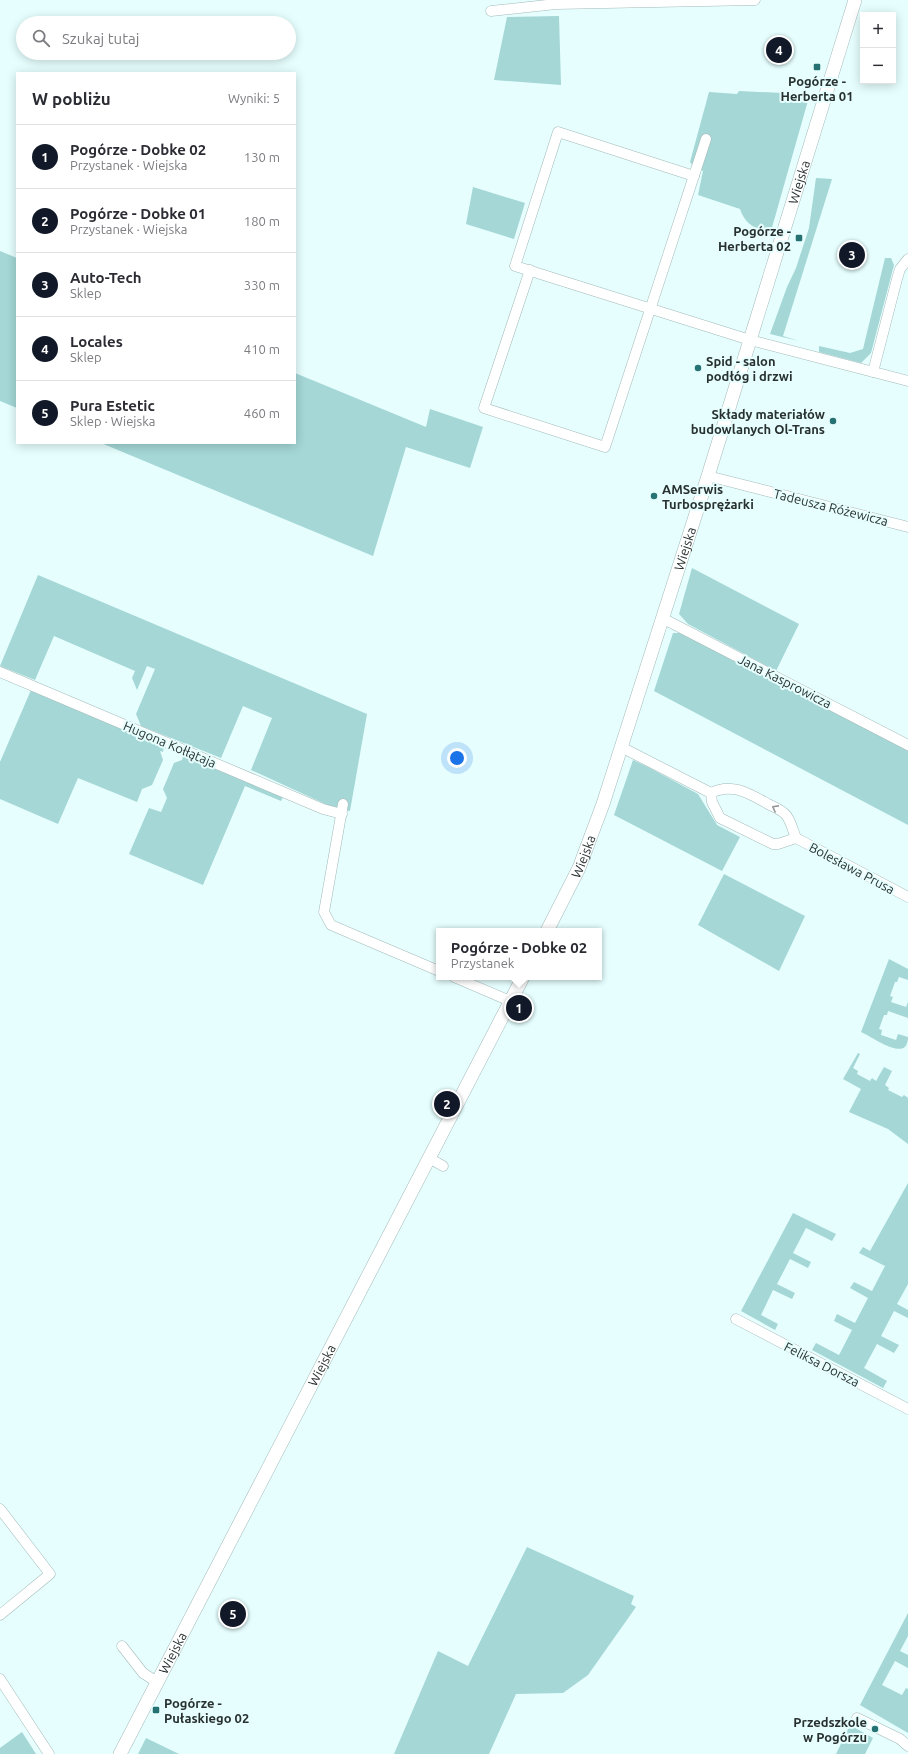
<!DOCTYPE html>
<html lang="pl">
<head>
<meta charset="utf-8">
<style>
	body { margin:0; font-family:Ubuntu,sans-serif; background:#f7f7f7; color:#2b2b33 }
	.controls { position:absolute; right:12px; top:12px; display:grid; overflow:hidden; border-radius:0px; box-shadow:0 2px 10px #0003 }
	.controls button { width:36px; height:36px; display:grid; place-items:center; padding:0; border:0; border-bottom:1px solid #e1e1e2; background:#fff; color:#2b2b33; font:20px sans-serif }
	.you { position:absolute; left:457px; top:758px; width:14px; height:14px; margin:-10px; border:3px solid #fff; border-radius:50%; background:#1a73e8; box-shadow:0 0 0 6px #1a73e833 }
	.badge { display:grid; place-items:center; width:26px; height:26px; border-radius:50%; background:#111827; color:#fff; font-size:13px; font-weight:700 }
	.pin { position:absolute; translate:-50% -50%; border:2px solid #fff; box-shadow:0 1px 4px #0006 }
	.popup { position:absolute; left:436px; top:928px; width:166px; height:52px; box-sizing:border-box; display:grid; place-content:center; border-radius:0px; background:#fff; filter:drop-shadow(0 1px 3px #0005); font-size:13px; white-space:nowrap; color:#7c7c81 }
	.popup b { font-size:15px; color:#2b2b33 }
	.popup::after { content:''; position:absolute; left:50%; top:100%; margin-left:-8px; border:8px solid transparent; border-top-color:#fff }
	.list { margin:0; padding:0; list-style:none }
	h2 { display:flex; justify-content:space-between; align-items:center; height:52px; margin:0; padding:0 16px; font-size:17px }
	h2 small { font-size:13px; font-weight:400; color:#7c7c81 }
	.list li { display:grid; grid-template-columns:26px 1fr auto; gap:12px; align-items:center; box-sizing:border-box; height:64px; padding:0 16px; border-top:1px solid #e1e1e2 }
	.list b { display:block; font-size:15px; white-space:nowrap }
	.list p { margin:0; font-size:13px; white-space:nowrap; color:#7c7c81 }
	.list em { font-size:13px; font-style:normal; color:#7c7c81 }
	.icon { flex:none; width:22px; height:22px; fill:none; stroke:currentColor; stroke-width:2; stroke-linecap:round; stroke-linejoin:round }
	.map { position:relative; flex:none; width:908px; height:1754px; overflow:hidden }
	.search { position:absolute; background:#fff; box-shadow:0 2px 10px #0003; left:16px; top:16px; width:280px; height:44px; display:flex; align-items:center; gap:10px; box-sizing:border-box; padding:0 14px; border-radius:22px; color:#7c7c81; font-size:15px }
	.panel { position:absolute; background:#fff; box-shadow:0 2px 10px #0003; left:16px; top:72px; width:280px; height:372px; border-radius:0px }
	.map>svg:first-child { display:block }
	.green { fill:#a4d7d6 }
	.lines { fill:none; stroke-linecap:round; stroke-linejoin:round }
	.minor-casing { stroke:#a3bab9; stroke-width:11 }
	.tertiary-casing { stroke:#a3bab9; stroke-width:14 }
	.minor { stroke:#fff; stroke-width:10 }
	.tertiary { stroke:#fff; stroke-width:13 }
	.oneway { stroke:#949898 }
	.poi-dot { fill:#267171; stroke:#e6fefe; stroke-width:1.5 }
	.labels { text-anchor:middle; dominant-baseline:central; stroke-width:4; stroke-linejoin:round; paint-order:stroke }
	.poi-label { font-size:13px; font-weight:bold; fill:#283130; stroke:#e6fefe; text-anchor:end }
	.street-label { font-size:13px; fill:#283130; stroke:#e6fefe }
</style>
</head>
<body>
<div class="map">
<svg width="908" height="1754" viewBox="0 0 908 1754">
	<rect width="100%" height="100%" fill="#e6fefe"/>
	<g class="green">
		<polygon points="559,16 561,85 494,80 507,17"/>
		<path d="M739 91 804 94 809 97 771 231C755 230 745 224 740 209L698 195 703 171 693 166 690 162 709 92 737 94Z"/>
		<polygon points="816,178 832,179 783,336 799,341 770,334 787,287 796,268 809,228"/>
		<polygon points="473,187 525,203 514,239 466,224"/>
		<polygon points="0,251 17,258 17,408 0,401"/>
		<polygon points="885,258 891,258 894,265 871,353 861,363 819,352 819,346 850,353 863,349"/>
		<polygon points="295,373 426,427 430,409 483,427 470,468 406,447 373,556 101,443 295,443"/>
		<polygon points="692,568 799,624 776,671 688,624 679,614"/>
		<polygon points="38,575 367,714 350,811 334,808 251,770 272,718 243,706 221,758 141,726 136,714 155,669 147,666 137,690 132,678 135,671 54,636 35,680 0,666"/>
		<polygon points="673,633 682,633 908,751 908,825 654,691"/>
		<polygon points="31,690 163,744 164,747 163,752 160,751 163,760 152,785 142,789 137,802 78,778 58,824 0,799 0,762"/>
		<polygon points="183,756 189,757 284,795 281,801 245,786 203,885 129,854 149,808 161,812 167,798 163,789 174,763 182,760"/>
		<polygon points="633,760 648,767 698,794 717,825 740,837 722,871 614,815"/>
		<polygon points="724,874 805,916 779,971 698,925"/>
		<path d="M889 959 908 969V980L899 977 897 982H895L890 996 893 997 891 1002 906 1007 908 1002V1018L888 1011 887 1015H884L879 1029 882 1030 881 1035 896 1040 898 1034 908 1037C908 1064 873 1037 861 1032Z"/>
		<polygon points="858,1053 860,1054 853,1068 858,1071 857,1074 870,1081 872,1078 876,1081 884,1067 892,1071 885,1085 889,1088 888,1090 902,1097 904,1095 908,1098 908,1144 888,1129 849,1112 861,1089 843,1079"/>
		<polygon points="908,1183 908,1284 897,1304 908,1310 908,1318 894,1311 881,1336 899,1345 894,1353 877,1344 864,1368 887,1381 883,1388 812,1350 816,1343 839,1355 852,1330 834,1321 837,1314 855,1323 868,1298 850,1288 854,1282 872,1291 885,1266 859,1253 863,1247 870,1251"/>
		<polygon points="793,1213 836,1234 832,1241 806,1228 793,1253 811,1262 808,1268 790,1259 777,1284 795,1293 792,1299 773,1290 761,1315 778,1324 775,1330 741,1311"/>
		<polygon points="527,1547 634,1596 631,1604 636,1607 588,1675 563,1693 516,1694 489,1754 394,1754 438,1651 468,1666"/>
		<polygon points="908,1613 908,1636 900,1651 908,1655 908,1668 895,1661 882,1685 902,1695 906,1688 908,1689 908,1733 860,1705"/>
		<polygon points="850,1725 873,1738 865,1754 836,1754"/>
		<polygon points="22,1732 36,1754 0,1754 0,1748"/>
		<polygon points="146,1738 179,1754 138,1754"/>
	</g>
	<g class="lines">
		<defs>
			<g id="minor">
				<polyline points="491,11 556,4 755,0"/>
				<polyline points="694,176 558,132 515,266 750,340 908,381"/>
				<polyline points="530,270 484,408 605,447 706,139"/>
				<polyline points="873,372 897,279 900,269 908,259"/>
				<polyline points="708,476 908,527"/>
				<polyline points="662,618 908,745"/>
				<polyline points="0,672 323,809 342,814"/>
				<polyline points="621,747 711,793 712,802 720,818 773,844 778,844 796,838 908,897"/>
				<path d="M711 793C732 782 750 794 768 804 774 807 782 810 786 815 791 821 793 831 796 838"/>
				<polyline points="343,804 324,912 331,925 439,971"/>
				<polyline points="454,977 510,1001"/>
				<polyline points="429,1158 443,1166"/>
				<polyline points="736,1319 908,1409"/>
				<polyline points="0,1509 50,1574 0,1615"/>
				<polyline points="122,1646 143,1673 157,1682"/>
				<polyline points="0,1679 49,1754"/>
				<polyline points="857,1718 900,1739 908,1746"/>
			</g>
			<g id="tertiary">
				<path id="s1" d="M547 931 579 868 603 804 708 476 855 0"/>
				<path id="s2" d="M120 1754 523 977"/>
			</g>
		</defs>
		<use href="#minor" class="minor-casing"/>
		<use href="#tertiary" class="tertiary-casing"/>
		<use href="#minor" class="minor"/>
		<use href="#tertiary" class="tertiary"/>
	</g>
	<defs><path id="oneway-chevron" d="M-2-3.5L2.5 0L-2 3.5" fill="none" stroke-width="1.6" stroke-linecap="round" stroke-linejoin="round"/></defs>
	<use class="oneway" href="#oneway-chevron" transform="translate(775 808) rotate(-152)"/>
	<g class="poi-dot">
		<rect x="813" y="63" width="8" height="8" rx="2"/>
		<rect x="795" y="234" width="8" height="8" rx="2"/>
		<circle cx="698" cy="368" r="4"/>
		<circle cx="833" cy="421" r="4"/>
		<circle cx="654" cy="496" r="4"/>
		<rect x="152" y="1706" width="8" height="8" rx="2"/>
		<circle cx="875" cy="1729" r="4"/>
	</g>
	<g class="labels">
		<g class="poi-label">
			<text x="817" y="81" text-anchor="middle">Pogórze -<tspan x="817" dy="15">Herberta 01</tspan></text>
			<text x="791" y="231">Pogórze -<tspan x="791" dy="15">Herberta 02</tspan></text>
			<text x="706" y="361" text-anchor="start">Spid - salon<tspan x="706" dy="15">podłóg i drzwi</tspan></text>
			<text x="825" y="414">Składy materiałów<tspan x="825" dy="15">budowlanych Ol-Trans</tspan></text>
			<text x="662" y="489" text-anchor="start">AMSerwis<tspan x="662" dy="15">Turbosprężarki</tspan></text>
			<text x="164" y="1703" text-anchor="start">Pogórze -<tspan x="164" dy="15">Pułaskiego 02</tspan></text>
			<text x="867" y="1722">Przedszkole<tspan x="867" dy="15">w Pogórzu</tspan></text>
		</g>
		<g class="street-label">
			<text stroke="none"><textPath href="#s1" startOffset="791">Wiejska</textPath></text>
			<text transform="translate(831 507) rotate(14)">Tadeusza Różewicza</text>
			<text stroke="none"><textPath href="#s1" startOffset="407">Wiejska</textPath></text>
			<text transform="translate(785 681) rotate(27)">Jana Kasprowicza</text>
			<text transform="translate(170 744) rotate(23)">Hugona Kołłątaja</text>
			<text stroke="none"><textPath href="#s1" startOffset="83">Wiejska</textPath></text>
			<text transform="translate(852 868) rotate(28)">Bolesława Prusa</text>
			<text transform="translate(822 1364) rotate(27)">Feliksa Dorsza</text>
			<text stroke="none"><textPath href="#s2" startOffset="438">Wiejska</textPath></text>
			<text stroke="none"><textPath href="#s2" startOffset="114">Wiejska</textPath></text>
		</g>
	</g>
</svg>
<div class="controls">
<button>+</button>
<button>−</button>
</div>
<div class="you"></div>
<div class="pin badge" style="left:519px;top:1008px">1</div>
<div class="popup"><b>Pogórze - Dobke 02</b>Przystanek</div>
<div class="pin badge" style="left:447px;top:1104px">2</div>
<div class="pin badge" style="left:852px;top:255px">3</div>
<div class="pin badge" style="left:779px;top:50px">4</div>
<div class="pin badge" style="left:233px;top:1614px">5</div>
<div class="search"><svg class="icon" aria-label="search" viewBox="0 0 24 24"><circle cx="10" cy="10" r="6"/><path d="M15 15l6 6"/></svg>Szukaj tutaj</div>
<section class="panel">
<h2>W pobliżu<small>Wyniki: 5</small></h2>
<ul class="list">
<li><span class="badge">1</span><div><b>Pogórze - Dobke 02</b><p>Przystanek · Wiejska</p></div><em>130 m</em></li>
<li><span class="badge">2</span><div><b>Pogórze - Dobke 01</b><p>Przystanek · Wiejska</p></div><em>180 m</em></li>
<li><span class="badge">3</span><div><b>Auto-Tech</b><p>Sklep</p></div><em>330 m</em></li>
<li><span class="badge">4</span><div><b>Locales</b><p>Sklep</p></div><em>410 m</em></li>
<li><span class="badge">5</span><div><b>Pura Estetic</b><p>Sklep · Wiejska</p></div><em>460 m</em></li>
</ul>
</section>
</div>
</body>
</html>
